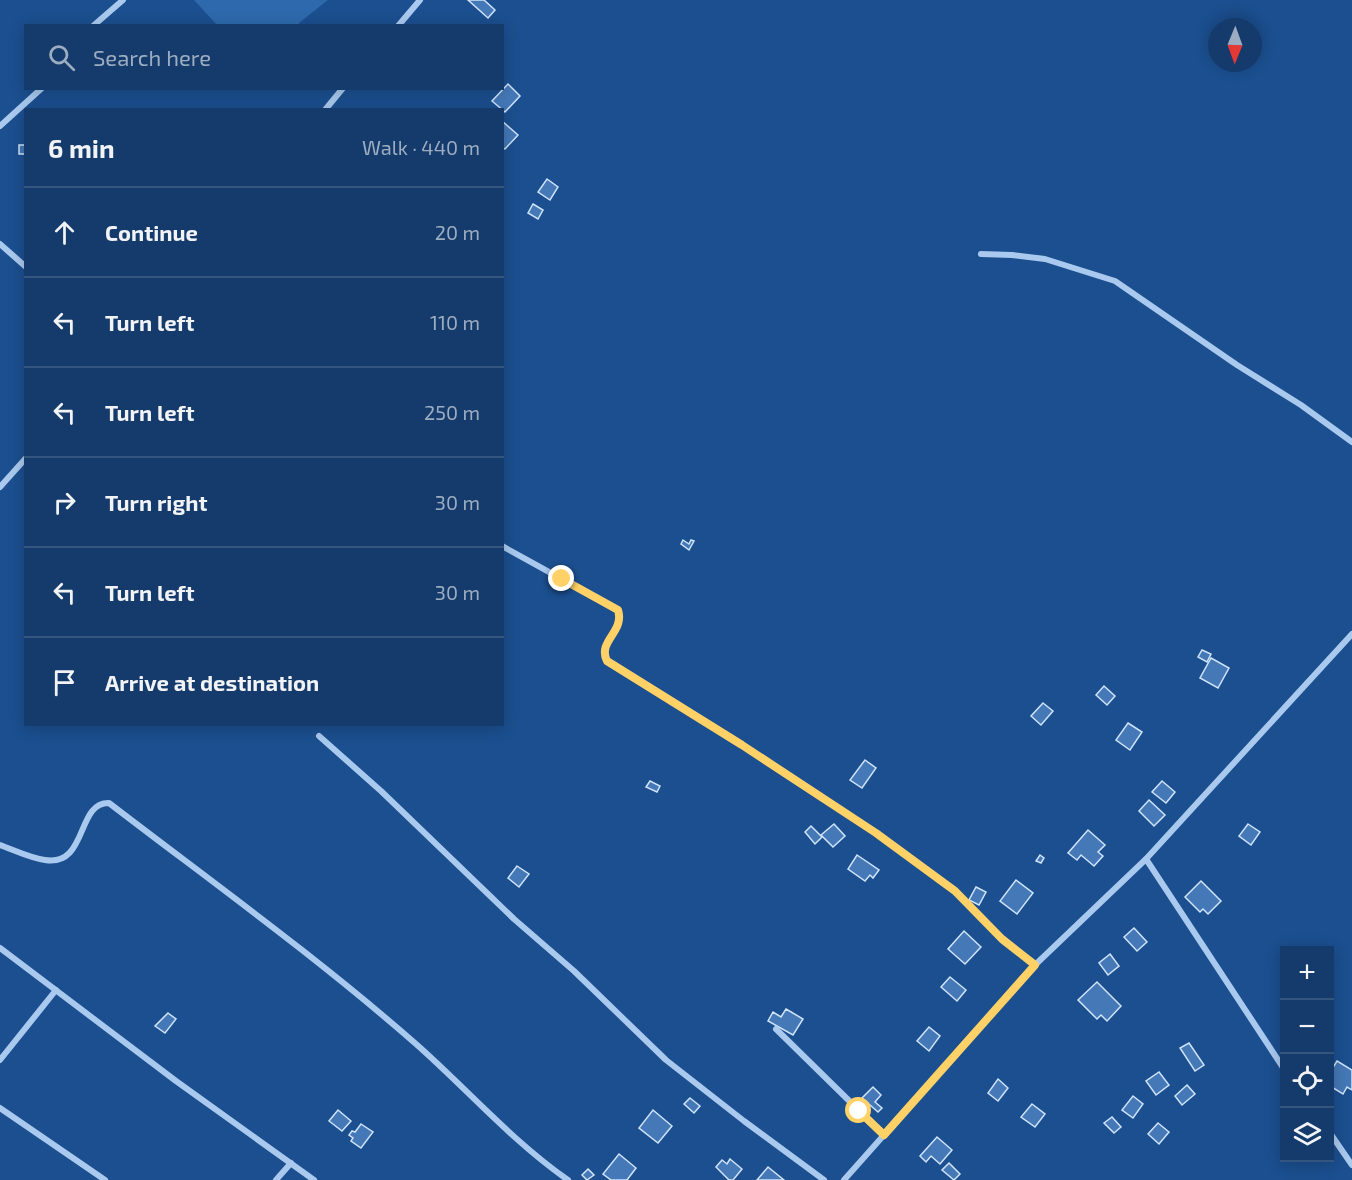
<!DOCTYPE html>
<html lang="en">
<head>
<meta charset="utf-8">
<style>
	body { margin:0; font-family:"Exo 2",sans-serif; background:#1d4271; color:#f1f3f6 }
	.controls { position:absolute; right:18px; bottom:18px; display:grid; overflow:hidden; border-radius:0px; box-shadow:0 3px 15px #0003 }
	.controls button { width:54px; height:54px; display:grid; place-items:center; padding:0; border:0; border-bottom:2px solid #33557e; background:#143b6b; color:#f1f3f6; font:30px sans-serif }
	.compass { position:absolute; left:1208px; top:18px; width:54px; height:54px; border-radius:50%; background:#143b6b; box-shadow:0 3px 15px #0003; rotate:181deg }
	.stop { position:absolute; width:18px; height:18px; margin:-14px; border:4px solid #ffd166; border-radius:50%; background:#fff }
	.stop.end { background:#ffd166; border-color:#fff; box-shadow:0 2px 6px #0008 }
	.list { margin:0; padding:0; list-style:none }
	h2 { display:flex; justify-content:space-between; align-items:center; height:78px; margin:0; padding:0 24px; font-size:26px }
	h2 small { font-size:20px; font-weight:400; color:#9dadc1 }
	.list li { display:grid; grid-template-columns:39px 1fr auto; gap:18px; align-items:center; box-sizing:border-box; height:90px; padding:0 24px; border-top:2px solid #33557e }
	.list b { display:block; font-size:22px; white-space:nowrap }
	.list em { font-size:20px; font-style:normal; color:#9dadc1 }
	.icon { flex:none; width:33px; height:33px; fill:none; stroke:currentColor; stroke-width:2; stroke-linecap:round; stroke-linejoin:round }
	.map { position:relative; flex:none; width:1352px; height:1180px; overflow:hidden }
	.search { position:absolute; background:#143b6b; box-shadow:0 3px 15px #0003; left:24px; top:24px; width:480px; height:66px; display:flex; align-items:center; gap:15px; box-sizing:border-box; padding:0 21px; border-radius:0px; color:#9dadc1; font-size:22px }
	.panel { position:absolute; background:#143b6b; box-shadow:0 3px 15px #0003; left:24px; top:108px; width:480px; height:618px; border-radius:0px }
	.map>svg:first-child { display:block }
	.green { fill:#2e69ad }
	.building { fill:#4478b7; stroke:#cfe3fa; stroke-width:1.5 }
	.lines { fill:none; stroke-linecap:round; stroke-linejoin:round }
	.street { stroke:#a9c9ee; stroke-width:6 }
	.route { stroke:#ffd166; stroke-width:8 }
</style>
</head>
<body>
<div class="map">
<svg width="1352" height="1180" viewBox="0 0 1352 1180">
	<rect width="100%" height="100%" fill="#1b4f8f"/>
	<polygon class="green" points="194,0 328,0 299,23 300,26 217,25"/>
	<g class="building">
		<polygon points="468,0 484,0 495,10 488,18"/>
		<polygon points="508,84 520,96 505,112 492,101"/>
		<polygon points="502,121 518,135 505,149 502,148"/>
		<rect x="19" y="145" width="7" height="9"/>
		<polygon points="547,179 558,187 550,200 538,192"/>
		<polygon points="533,204 543,210 538,219 528,213"/>
		<polygon points="683,540 689,544 691,540 694,541 689,550 681,544"/>
		<polygon points="1202,650 1211,654 1207,662 1198,657"/>
		<polygon points="1211,658 1229,668 1218,688 1200,678"/>
		<polygon points="1104,686 1115,696 1107,705 1096,695"/>
		<polygon points="1043,703 1053,711 1041,725 1031,716"/>
		<polygon points="1128,723 1142,732 1130,750 1116,740"/>
		<polygon points="865,760 876,768 862,788 850,780"/>
		<polygon points="650,781 660,786 657,792 646,787"/>
		<polygon points="1162,781 1175,792 1166,803 1152,792"/>
		<polygon points="1149,800 1165,815 1154,826 1139,811"/>
		<polygon points="834,824 845,836 833,847 821,835"/>
		<polygon points="1248,824 1260,832 1251,845 1239,836"/>
		<polygon points="811,826 822,837 815,844 805,832"/>
		<polygon points="1088,830 1105,845 1098,852 1103,856 1094,866 1081,855 1077,860 1068,853"/>
		<polygon points="857,855 879,870 873,878 870,875 865,881 848,869"/>
		<polygon points="1040,855 1044,858 1041,863 1036,861"/>
		<polygon points="517,866 529,874 519,887 508,878"/>
		<polygon points="1016,880 1033,893 1017,914 1000,901"/>
		<polygon points="1201,881 1221,901 1208,914 1203,909 1200,912 1185,897"/>
		<polygon points="976,887 986,892 979,905 969,900"/>
		<polygon points="1134,928 1147,942 1137,951 1124,937"/>
		<polygon points="964,931 981,947 965,964 948,949"/>
		<polygon points="1110,954 1119,966 1108,975 1099,963"/>
		<polygon points="950,977 966,990 957,1001 941,987"/>
		<polygon points="1097,982 1121,1006 1107,1021 1101,1015 1097,1019 1078,1000"/>
		<polygon points="786,1009 803,1019 793,1035 768,1021 773,1012 781,1017"/>
		<polygon points="168,1013 176,1019 165,1033 155,1026"/>
		<polygon points="929,1027 940,1036 929,1051 917,1041"/>
		<polygon points="1189,1043 1204,1065 1195,1071 1180,1048"/>
		<polygon points="1337,1061 1352,1070 1352,1090 1347,1087 1343,1094 1330,1086 1330,1063 1334,1066"/>
		<polygon points="1159,1072 1169,1085 1156,1095 1146,1081"/>
		<polygon points="998,1079 1008,1088 998,1101 988,1093"/>
		<polygon points="1187,1085 1195,1094 1182,1105 1175,1096"/>
		<polygon points="873,1087 881,1095 875,1102 882,1108 878,1112 862,1098"/>
		<polygon points="1133,1096 1143,1104 1133,1118 1122,1110"/>
		<polygon points="690,1098 700,1106 694,1113 684,1104"/>
		<polygon points="1032,1104 1045,1114 1035,1127 1021,1117"/>
		<polygon points="338,1110 351,1121 342,1131 329,1121"/>
		<polygon points="653,1110 672,1126 658,1143 639,1128"/>
		<polygon points="1112,1117 1121,1127 1114,1133 1104,1123"/>
		<polygon points="1158,1123 1169,1132 1159,1144 1148,1134"/>
		<polygon points="361,1124 373,1132 361,1148 351,1141 353,1138 349,1135 352,1131 355,1132"/>
		<polygon points="937,1137 952,1150 940,1164 931,1156 926,1162 920,1156"/>
		<polygon points="619,1154 636,1168 627,1180 611,1180 603,1174"/>
		<polygon points="730,1159 742,1169 733,1180 729,1180 716,1167 722,1160 727,1164"/>
		<polygon points="949,1163 960,1174 954,1180 942,1170"/>
		<polygon points="768,1167 784,1180 757,1180"/>
		<polygon points="588,1169 594,1175 587,1180 582,1175"/>
	</g>
	<g class="lines">
		<g class="street">
			<polyline points="93,26 123,0"/>
			<polyline points="398,26 420,0"/>
			<polyline points="325,110 343,88"/>
			<polyline points="0,126 42,88"/>
			<polyline points="0,244 26,267"/>
			<polyline points="981,254 1012,255 1045,259 1115,281 1237,365 1301,405 1352,442"/>
			<polyline points="0,487 26,458"/>
			<path d="M502 546 618 610C625 632 597 641 607 661L742 745 876 833 955 891 1002 939 1035 965"/>
			<polyline points="319,736 381,791 514,919 574,971 666,1060 744,1121 824,1180"/>
			<path d="M0 845C14 850 30 858 45 860 88 867 76 802 109 803 212 882 318 958 416 1044 467 1089 512 1141 568 1180"/>
			<polyline points="1146,859 1284,1069"/>
			<polyline points="0,948 176,1081 314,1180"/>
			<polyline points="776,1029 884,1135"/>
			<polyline points="0,1060 56,990"/>
			<polyline points="0,1108 105,1180"/>
			<polyline points="1330,1133 1352,1165"/>
			<polyline points="276,1180 291,1163"/>
			<polyline points="844,1180 1035,965 1146,859 1352,634"/>
		</g>
	</g>
	<g class="lines">
		<path class="route" d="M562 579 618 610C625 632 597 641 607 661L742 745 876 833 955 891 1002 939 1035 965 884 1135 859 1111"/>
	</g>
</svg>
<div class="controls">
<button>+</button>
<button>−</button>
<button><svg class="icon" aria-label="locate" viewBox="0 0 24 24"><circle cx="12" cy="12" r="6"/><path d="M12 2v4M12 18v4M2 12h4M18 12h4"/></svg></button>
<button><svg class="icon" aria-label="layers" viewBox="0 0 24 24"><path d="M12 4l9 5-9 5-9-5zM3 14l9 5 9-5"/></svg></button>
</div>
<svg class="compass" viewBox="-18 -18 36 36"><path d="M0-13l5 13h-10z" fill="#e53935"/><path d="M0 13l5-13h-10z" fill="#9dadc1"/></svg>
<div class="stop" style="left:859px;top:1111px"></div>
<div class="stop end" style="left:562px;top:579px"></div>
<div class="search"><svg class="icon" aria-label="search" viewBox="0 0 24 24"><circle cx="10" cy="10" r="6"/><path d="M15 15l6 6"/></svg>Search here</div>
<section class="panel">
<h2>6 min<small>Walk · 440 m</small></h2>
<ul class="list">
<li><svg class="icon" aria-label="ahead" viewBox="0 0 24 24"><path d="M12 20V5M6 11l6-6 6 6"/></svg><div><b>Continue</b></div><em>20 m</em></li>
<li><svg class="icon" aria-label="left" viewBox="0 0 24 24"><path d="M17 20v-9H6M10 6l-5 5 5 5"/></svg><div><b>Turn left</b></div><em>110 m</em></li>
<li><svg class="icon" aria-label="left" viewBox="0 0 24 24"><path d="M17 20v-9H6M10 6l-5 5 5 5"/></svg><div><b>Turn left</b></div><em>250 m</em></li>
<li><svg class="icon" aria-label="right" viewBox="0 0 24 24"><path d="M7 20v-9h11M14 6l5 5-5 5"/></svg><div><b>Turn right</b></div><em>30 m</em></li>
<li><svg class="icon" aria-label="left" viewBox="0 0 24 24"><path d="M17 20v-9H6M10 6l-5 5 5 5"/></svg><div><b>Turn left</b></div><em>30 m</em></li>
<li><svg class="icon" aria-label="arrive" viewBox="0 0 24 24"><path d="M6 21V4h12l-3 4 3 4H6"/></svg><div><b>Arrive at destination</b></div></li>
</ul>
</section>
</div>
</body>
</html>
